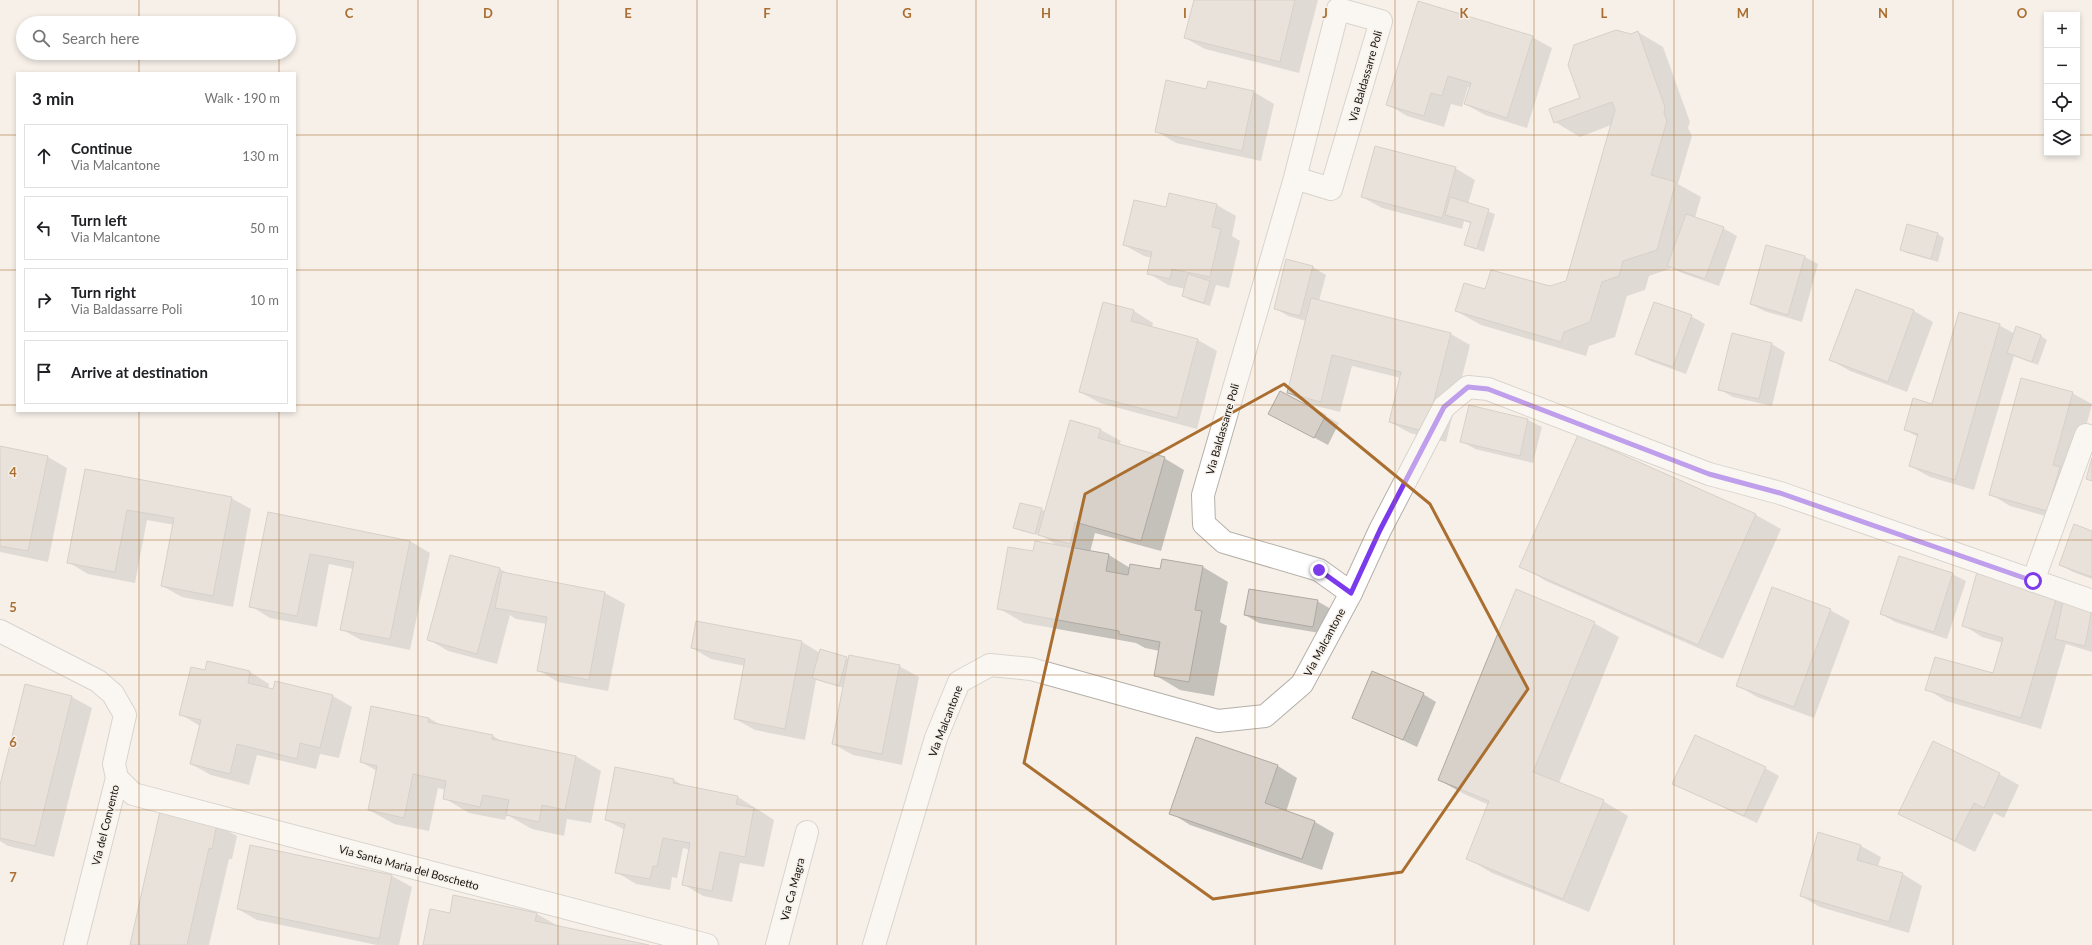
<!DOCTYPE html>
<html lang="en">
<head>
<meta charset="utf-8">
<style>
	body { margin:0; font-family:Lato,sans-serif; background:#f2f2f2; color:#202124 }
	.controls { position:absolute; right:12px; top:12px; display:grid; overflow:hidden; border-radius:0px; box-shadow:0 2px 6px #0003 }
	.controls button { width:36px; height:36px; display:grid; place-items:center; padding:0; border:0; border-bottom:1px solid #e0e0e0; background:#fff; color:#202124; font:20px sans-serif }
	.stop { position:absolute; width:12px; height:12px; margin:-9px; border:3px solid #7c3aed; border-radius:50%; background:#fff }
	.stop.end { background:#7c3aed; border-color:#fff; box-shadow:0 1px 4px #0008 }
	.list { margin:0; padding:0; list-style:none }
	h2 { display:flex; justify-content:space-between; align-items:center; height:52px; margin:0; padding:0 16px; font-size:17px }
	h2 small { font-size:13px; font-weight:400; color:#757577 }
	.list li { display:grid; grid-template-columns:26px 1fr auto; gap:12px; align-items:center; box-sizing:border-box; height:64px; margin:0 8px 8px; padding:0 8px; border:1px solid #e0e0e0; border-radius:0px }
	.list b { display:block; font-size:15px; white-space:nowrap }
	.list p { margin:0; font-size:13px; white-space:nowrap; color:#757577 }
	.list em { font-size:13px; font-style:normal; color:#757577 }
	.icon { flex:none; width:22px; height:22px; fill:none; stroke:currentColor; stroke-width:2; stroke-linecap:round; stroke-linejoin:round }
	.map { position:relative; flex:none; width:2092px; height:945px; overflow:hidden }
	.search { position:absolute; background:#fff; box-shadow:0 2px 6px #0003; left:16px; top:16px; width:280px; height:44px; display:flex; align-items:center; gap:10px; box-sizing:border-box; padding:0 14px; border-radius:22px; color:#757577; font-size:15px }
	.panel { position:absolute; background:#fff; box-shadow:0 2px 6px #0003; left:16px; top:72px; width:280px; height:340px; border-radius:0px }
	.map>svg:first-child { display:block }
	.shadow { fill:#0003 }
	.building { fill:#d8d1ca; stroke:#afa9a2 }
	.lines { fill:none; stroke-linecap:round; stroke-linejoin:round }
	.street-casing { stroke:#b5b0a9; stroke-width:24 }
	.street { stroke:#fff; stroke-width:22 }
	.route { stroke:#7c3aed; stroke-width:5 }
	.marked { fill:none; stroke:#aa6f30; stroke-width:3; stroke-linejoin:round }
	.grid { fill:none; stroke:#aa6f30; stroke-width:1; stroke-opacity:0.55 }
	.labels { text-anchor:middle; dominant-baseline:central; stroke-width:3; stroke-linejoin:round; paint-order:stroke }
	.street-label { font-size:11px; fill:#141210; stroke:#f6f0e9 }
	.grid-label { font-size:13px; text-anchor:middle; font-weight:bold; fill:#aa6f30; stroke:#f6f0e9; stroke-width:3; stroke-linejoin:round; paint-order:stroke }
</style>
</head>
<body>
<div class="map">
<svg width="2092" height="945" viewBox="0 0 2092 945">
	<rect width="100%" height="100%" fill="#f6f0e9"/>
	<g class="shadow">
		<polygon points="1195,0 1318,0 1299,73 1205,49 1185,38"/>
		<polygon points="1419,2 1532,37 1552,48 1527,128 1485,115 1465,104 1470,87 1468,87 1462,107 1451,104 1444,127 1407,116 1387,104"/>
		<polygon points="1638,32 1663,47 1690,122 1688,128 1692,136 1678,184 1701,197 1695,218 1723,228 1737,236 1719,286 1682,273 1672,268 1649,276 1645,290 1627,296 1615,337 1589,346 1586,356 1481,325 1456,311 1486,290 1550,288 1566,282 1611,125 1580,137 1555,122 1581,99 1631,35"/>
		<polygon points="1208,82 1254,92 1274,104 1261,161 1176,143 1156,131 1207,90"/>
		<polygon points="1455,168 1475,180 1468,204 1495,214 1484,252 1465,245 1472,224 1464,221 1462,229 1382,208 1362,197"/>
		<polygon points="1217,205 1236,216 1232,236 1240,241 1229,288 1216,285 1210,306 1190,300 1183,296 1185,289 1168,285 1148,273 1152,258 1144,256 1124,245 1167,208"/>
		<polygon points="1908,226 1938,234 1944,238 1938,262 1907,253 1901,250"/>
		<polygon points="1767,246 1805,257 1818,264 1802,322 1764,311 1751,304"/>
		<polygon points="1313,267 1326,275 1319,301 1451,334 1470,345 1446,442 1410,433 1390,422 1401,378 1352,366 1340,412 1308,404 1288,393 1306,321 1288,316 1275,308"/>
		<polygon points="1103,303 1134,311 1153,323 1152,328 1198,340 1217,351 1197,429 1100,403 1080,392"/>
		<polygon points="1914,311 1933,322 1907,392 1850,371 1831,360"/>
		<polygon points="1691,316 1705,324 1686,374 1650,361 1637,353"/>
		<polygon points="1999,325 2015,334 2041,336 2047,340 2038,365 2014,356 1974,490 1930,477 1910,466 1918,437 1905,430 1933,405"/>
		<polygon points="1732,335 1772,344 1785,352 1772,406 1733,397 1719,389"/>
		<polygon points="1281,392 1339,423 1328,445 1283,421"/>
		<polygon points="2072,393 2092,404 2073,476 2079,479 2067,522 2010,506 1990,494"/>
		<polygon points="1470,406 1528,420 1542,427 1533,463 1475,449 1461,441"/>
		<polygon points="1071,421 1101,430 1121,441 1119,445 1164,458 1184,470 1161,551 1095,533 1090,552 1109,555 1130,568 1161,570 1203,567 1228,582 1220,622 1227,626 1214,696 1180,690 1155,675 1160,651 1145,648 1136,643 1024,623 998,608 1034,553 1058,546 1042,536 1021,531 1014,528 1021,504 1046,511"/>
		<polygon points="1578,437 1756,515 1781,529 1723,659 1546,581 1521,566"/>
		<polygon points="0,447 48,457 67,468 48,562 0,552"/>
		<polygon points="86,470 231,498 251,509 233,607 182,597 162,586 174,525 147,520 135,583 88,574 68,562"/>
		<polygon points="269,514 410,541 430,553 410,650 361,640 341,629 353,569 329,564 317,627 270,618 251,606"/>
		<polygon points="2092,532 2092,579 2073,572 2060,565"/>
		<polygon points="500,569 511,575 605,593 625,604 608,691 558,682 538,670 547,624 516,619 510,615 497,664 448,651 428,639"/>
		<polygon points="1952,574 1966,581 1947,639 1895,622 1881,614"/>
		<polygon points="1978,574 2092,610 2092,652 2066,644 2041,729 1946,701 1927,689 1993,675 2003,643 1982,637 1963,625"/>
		<polygon points="1317,601 1331,609 1326,634 1259,623 1245,615"/>
		<polygon points="1830,610 1850,621 1814,718 1757,697 1737,685"/>
		<polygon points="697,622 802,642 820,653 850,659 899,666 919,677 902,765 853,755 833,744 844,688 816,680 805,740 755,730 735,719 745,666 711,659 692,648"/>
		<polygon points="1594,623 1619,637 1559,783 1603,801 1628,816 1589,912 1492,873 1467,858 1489,805 1464,794 1439,780"/>
		<polygon points="206,671 250,672 269,684 268,689 333,696 352,707 339,758 320,754 316,769 257,755 249,785 211,775 191,764 200,726 180,714"/>
		<polygon points="26,685 72,697 92,708 54,857 8,846 0,841 0,789"/>
		<polygon points="1423,694 1436,702 1417,747 1354,717"/>
		<polygon points="429,718 442,726 493,736 503,742 576,756 601,771 591,823 567,819 564,836 532,829 507,815 505,820 469,813 444,798 446,790 438,788 429,831 394,824 369,810 377,771 361,762"/>
		<polygon points="1196,739 1278,766 1297,778 1286,812 1315,822 1334,833 1322,870 1190,825 1171,813"/>
		<polygon points="1765,768 1779,776 1757,823 1673,784"/>
		<polygon points="1999,774 2019,785 2004,818 1994,813 1975,852 1900,814"/>
		<polygon points="674,780 684,786 738,797 774,820 764,867 740,863 732,902 703,896 683,884 690,850 683,848 677,878 672,877 670,890 636,884 616,872 625,830 606,820"/>
		<polygon points="217,825 237,836 232,859 229,859 209,945 131,945"/>
		<polygon points="1819,833 1861,846 1881,857 1878,867 1903,874 1922,886 1909,933 1820,907 1801,896"/>
		<polygon points="251,846 392,876 412,887 399,945 377,945 257,920 238,909"/>
		<polygon points="451,914 537,914 560,927 644,945 424,945"/>
	</g>
	<g class="building">
		<polygon points="1194,0 1295,0 1280,62 1184,38"/>
		<polygon points="1418,1 1533,36 1507,118 1464,104 1471,83 1448,76 1442,96 1431,93 1424,116 1386,105"/>
		<polygon points="1616,30 1631,34 1638,31 1665,107 1664,113 1667,121 1651,175 1676,182 1657,250 1623,261 1619,276 1602,282 1590,322 1564,332 1561,342 1455,311 1464,283 1485,289 1491,270 1550,286 1566,281 1615,110 1612,102 1554,123 1549,109 1580,98 1568,65 1574,45"/>
		<polygon points="1166,80 1206,89 1208,81 1254,91 1242,151 1155,132"/>
		<polygon points="1375,146 1456,167 1442,218 1361,197"/>
		<polygon points="1169,193 1217,204 1212,227 1221,229 1210,277 1172,269 1170,279 1147,274 1152,252 1123,245 1134,200 1166,207"/>
		<polygon points="1450,197 1489,209 1477,249 1464,245 1471,222 1445,215"/>
		<polygon points="1686,214 1724,227 1705,279 1667,266"/>
		<polygon points="1907,224 1938,233 1931,259 1900,250"/>
		<polygon points="1766,245 1805,256 1788,315 1750,304"/>
		<polygon points="1286,259 1313,266 1300,316 1274,309"/>
		<polygon points="1188,274 1210,281 1204,303 1182,296"/>
		<polygon points="1856,289 1914,310 1888,382 1829,360"/>
		<polygon points="1311,298 1451,333 1426,432 1389,422 1401,372 1332,355 1321,402 1287,393"/>
		<polygon points="1103,302 1134,310 1131,321 1198,339 1177,418 1079,392"/>
		<polygon points="1654,302 1692,315 1673,367 1635,354"/>
		<polygon points="1959,312 2000,324 1955,480 1909,466 1918,434 1904,430 1913,398 1932,404"/>
		<polygon points="2016,326 2041,335 2032,362 2007,353"/>
		<polygon points="1732,333 1772,343 1759,399 1718,390"/>
		<polygon points="2021,378 2073,392 2053,465 2060,467 2047,511 1989,495"/>
		<polygon points="1280,391 1326,415 1314,438 1268,414"/>
		<polygon points="1469,405 1528,419 1520,456 1460,442"/>
		<polygon points="1070,420 1101,429 1098,438 1165,457 1141,541 1075,522 1070,544 1038,535"/>
		<polygon points="1578,435 1756,514 1698,645 1519,567"/>
		<polygon points="0,446 48,456 28,551 0,546"/>
		<polygon points="2092,458 2092,481 2086,479"/>
		<polygon points="85,469 232,497 213,596 161,586 174,518 127,510 115,572 67,563"/>
		<polygon points="1020,503 1042,508 1035,534 1013,528"/>
		<polygon points="268,512 410,541 390,639 340,630 354,562 310,554 297,616 249,607"/>
		<polygon points="2074,524 2092,531 2092,577 2059,565"/>
		<polygon points="1035,541 1109,554 1106,571 1128,575 1130,564 1160,569 1162,559 1203,566 1195,610 1202,611 1189,682 1154,676 1160,642 1119,634 1119,631 997,609 1008,547 1033,551"/>
		<polygon points="450,555 500,568 477,654 427,640"/>
		<polygon points="1899,556 1953,573 1934,632 1880,614"/>
		<polygon points="502,572 605,592 589,680 537,671 547,617 495,608"/>
		<polygon points="1977,572 2057,596 2021,718 1925,690 1935,657 1993,673 2003,638 1962,626"/>
		<polygon points="1772,587 1831,609 1794,707 1736,686"/>
		<polygon points="1249,589 1318,600 1313,627 1244,615"/>
		<polygon points="1516,589 1595,622 1533,772 1604,800 1563,899 1466,859 1489,801 1438,780"/>
		<polygon points="2063,602 2092,609 2085,646 2055,639"/>
		<polygon points="696,621 802,641 785,729 734,719 745,659 691,648"/>
		<polygon points="820,649 847,657 839,686 812,678"/>
		<polygon points="849,655 900,665 882,754 832,744"/>
		<polygon points="207,661 250,671 248,683 273,689 275,681 333,695 320,748 300,743 297,759 237,744 230,774 190,764 201,720 179,715 191,667 205,670"/>
		<polygon points="1372,671 1424,693 1403,740 1352,718"/>
		<polygon points="25,684 72,696 35,846 0,838 0,785"/>
		<polygon points="371,706 429,718 428,722 493,735 492,739 576,756 565,810 542,805 539,822 506,815 509,800 483,795 480,807 443,799 446,781 413,774 404,818 368,810 377,766 360,762"/>
		<polygon points="1695,735 1766,767 1744,816 1672,784"/>
		<polygon points="1196,737 1278,765 1265,803 1315,821 1302,859 1169,814"/>
		<polygon points="1933,741 2000,773 1984,808 1974,803 1955,841 1898,814"/>
		<polygon points="615,767 674,779 673,783 738,796 736,804 754,808 745,857 720,852 712,891 682,885 690,843 663,838 657,867 653,866 650,879 615,873 625,824 605,820"/>
		<polygon points="160,811 217,824 212,849 209,848 187,945 130,945"/>
		<polygon points="1818,832 1861,845 1857,860 1903,873 1889,922 1800,896"/>
		<polygon points="250,845 392,875 379,939 237,909"/>
		<polygon points="453,895 537,913 535,921 649,945 423,945 430,909 450,913"/>
	</g>
	<g class="lines">
		<defs>
			<g id="street">
				<polyline points="1295,178 1331,189 1381,21 1338,9 1295,178 1203,495 1204,524 1224,542 1319,570 1351,593"/>
				<polyline points="2033,581 2086,435"/>
				<polyline points="0,631 98,681 113,694 125,715 114,764 117,778 75,945"/>
				<polyline points="117,778 133,794 707,945"/>
				<polyline points="777,945 807,832"/>
				<polyline points="874,945 936,738 959,682 990,665 1031,669 1218,721 1265,716 1302,684 1351,593 1380,530 1444,407 1468,387 1488,389 1709,474 1780,493 2092,601"/>
			</g>
		</defs>
		<use href="#street" class="street-casing"/>
		<use href="#street" class="street"/>
	</g>
	<g class="lines">
		<polyline class="route" points="1319,570 1351,593 1380,530 1444,407 1468,387 1488,389 1709,474 1780,493 2033,581"/>
	</g>
	<path d="M0 0H2092V945H0ZM1284 384 1430 504 1528 689 1402 872 1213 899 1024 763 1085 494Z" fill="#f6f0e9" fill-opacity=".55" fill-rule="evenodd"/>
	<path class="marked" d="M1284 384 1430 504 1528 689 1402 872 1213 899 1024 763 1085 494Z"/>
	<path class="grid" d="M139 0V23M279 0V23M418 0V945M558 0V945M697 0V945M837 0V945M976 0V945M1116 0V945M1255 0V945M1395 0V945M1534 0V945M1674 0V945M1813 0V945M1953 0V945M139 53V73M279 53V73M0 135H17M295 135H2047M2077 135H2092M0 270H17M295 270H2092M0 405H17M295 405H2092M139 411V945M279 411V945M0 540H2092M0 675H2092M0 810H2092"/>
	<g class="labels">
		<g class="street-label">
			<text transform="translate(1365 76) rotate(-74)">Via Baldassarre Poli</text>
			<text transform="translate(1222 429) rotate(-74)">Via Baldassarre Poli</text>
			<text transform="translate(1324 642) rotate(-62)">Via Malcantone</text>
			<text transform="translate(945 721) rotate(-69)">Via Malcantone</text>
			<text transform="translate(105 825) rotate(-76)">Via del Convento</text>
			<text transform="translate(409 867) rotate(15)">Via Santa Maria del Boschetto</text>
			<text transform="translate(792 889) rotate(-75)">Via Ca Magra</text>
		</g>
	</g>
	<g class="grid-label">
		<text x="349" y="18">C</text>
		<text x="488" y="18">D</text>
		<text x="628" y="18">E</text>
		<text x="767" y="18">F</text>
		<text x="907" y="18">G</text>
		<text x="1046" y="18">H</text>
		<text x="1185" y="18">I</text>
		<text x="1325" y="18">J</text>
		<text x="1464" y="18">K</text>
		<text x="1604" y="18">L</text>
		<text x="1743" y="18">M</text>
		<text x="1883" y="18">N</text>
		<text x="2022" y="18">O</text>
		<text x="13" y="477">4</text>
		<text x="13" y="612">5</text>
		<text x="13" y="747">6</text>
		<text x="13" y="882">7</text>
	</g>
</svg>
<div class="controls">
<button>+</button>
<button>−</button>
<button><svg class="icon" aria-label="locate" viewBox="0 0 24 24"><circle cx="12" cy="12" r="6"/><path d="M12 2v4M12 18v4M2 12h4M18 12h4"/></svg></button>
<button><svg class="icon" aria-label="layers" viewBox="0 0 24 24"><path d="M12 4l9 5-9 5-9-5zM3 14l9 5 9-5"/></svg></button>
</div>
<div class="stop" style="left:2033px;top:581px"></div>
<div class="stop end" style="left:1319px;top:570px"></div>
<div class="search"><svg class="icon" aria-label="search" viewBox="0 0 24 24"><circle cx="10" cy="10" r="6"/><path d="M15 15l6 6"/></svg>Search here</div>
<section class="panel">
<h2>3 min<small>Walk · 190 m</small></h2>
<ul class="list">
<li><svg class="icon" aria-label="ahead" viewBox="0 0 24 24"><path d="M12 20V5M6 11l6-6 6 6"/></svg><div><b>Continue</b><p>Via Malcantone</p></div><em>130 m</em></li>
<li><svg class="icon" aria-label="left" viewBox="0 0 24 24"><path d="M17 20v-9H6M10 6l-5 5 5 5"/></svg><div><b>Turn left</b><p>Via Malcantone</p></div><em>50 m</em></li>
<li><svg class="icon" aria-label="right" viewBox="0 0 24 24"><path d="M7 20v-9h11M14 6l5 5-5 5"/></svg><div><b>Turn right</b><p>Via Baldassarre Poli</p></div><em>10 m</em></li>
<li><svg class="icon" aria-label="arrive" viewBox="0 0 24 24"><path d="M6 21V4h12l-3 4 3 4H6"/></svg><div><b>Arrive at destination</b></div></li>
</ul>
</section>
</div>
</body>
</html>
